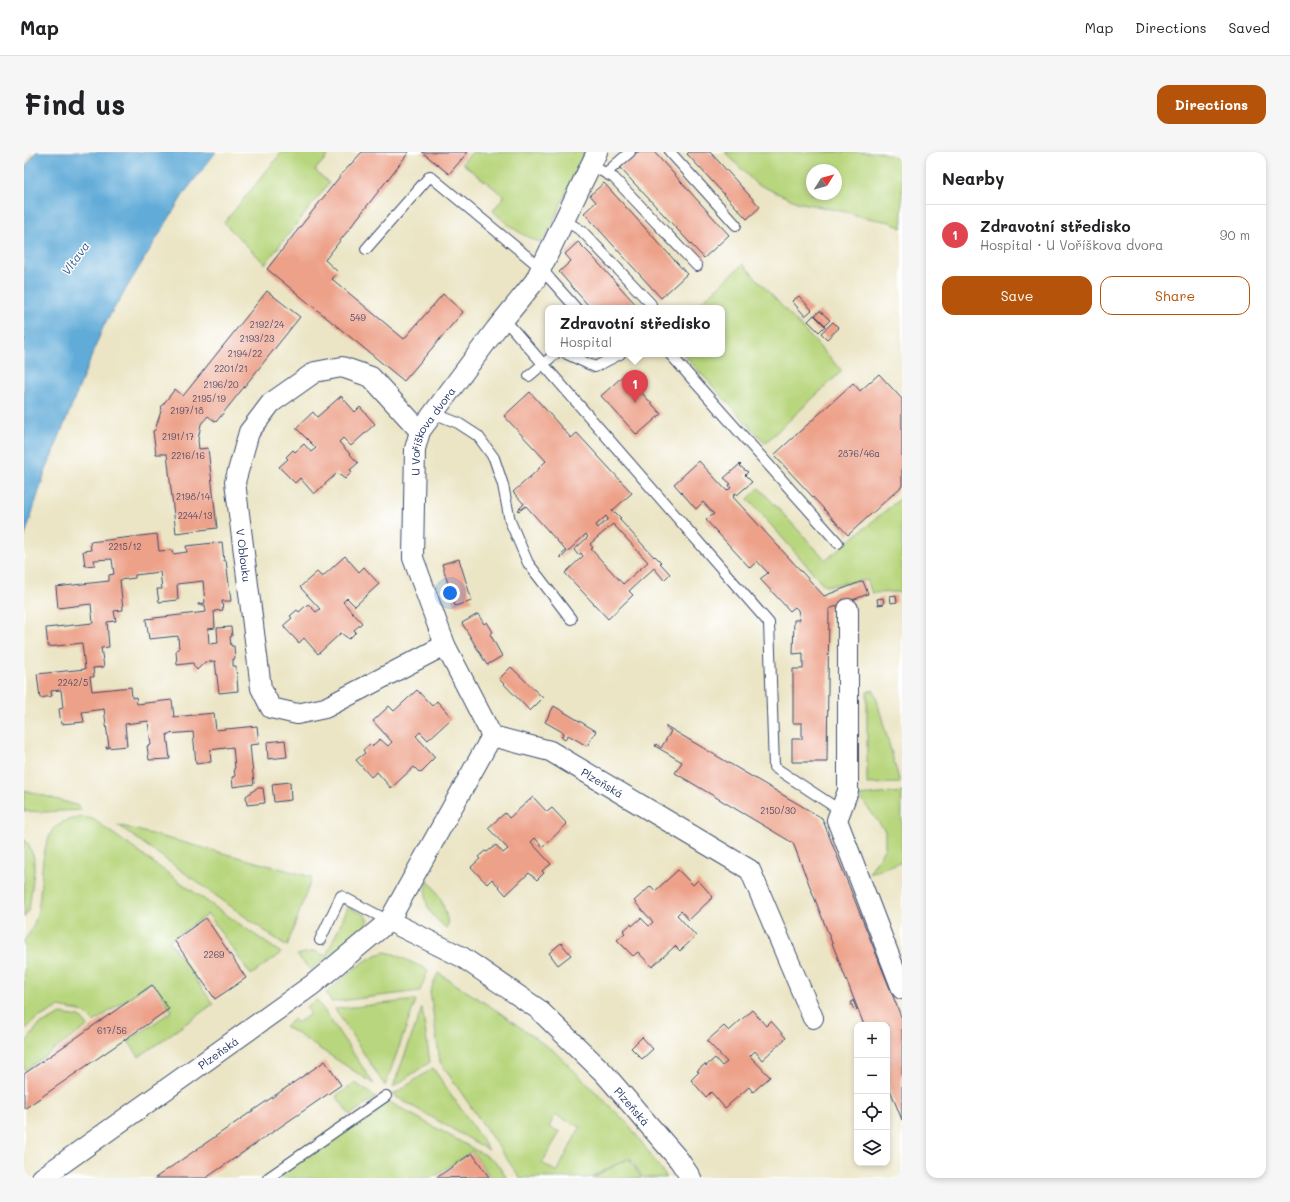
<!DOCTYPE html>
<html lang="en">
<head>
<meta charset="utf-8">
<style>
	body { margin:0; font-family:Mali,sans-serif; background:#f6f6f6; color:#202124 }
	.controls { position:absolute; right:12px; bottom:12px; display:grid; overflow:hidden; border-radius:8px; box-shadow:0 2px 6px #0003 }
	.controls button { width:36px; height:36px; display:grid; place-items:center; padding:0; border:0; border-bottom:1px solid #e0e0e0; background:#fff; color:#202124; font:20px sans-serif }
	.compass { position:absolute; left:782px; top:12px; width:36px; height:36px; border-radius:50%; background:#fff; box-shadow:0 2px 6px #0003; rotate:53deg }
	.you { position:absolute; left:426px; top:441px; width:14px; height:14px; margin:-10px; border:3px solid #fff; border-radius:50%; background:#1a73e8; box-shadow:0 0 0 6px #1a73e833 }
	.badge { display:grid; place-items:center; width:26px; height:26px; border-radius:50%; background:#b45309; color:#fff; font-size:13px; font-weight:700 }
	.pin { position:absolute; translate:-50% -33px; filter:drop-shadow(0 1px 2px #0008) }
	.pin::after { content:''; position:absolute; top:21px; width:14px; height:12px; background:inherit; clip-path:polygon(0 0,100% 0,50% 100%) }
	.popup { position:absolute; left:521px; top:153px; width:180px; height:52px; box-sizing:border-box; display:grid; place-content:center; border-radius:8px; background:#fff; filter:drop-shadow(0 1px 3px #0005); font-size:13px; white-space:nowrap; color:#757577 }
	.popup b { font-size:15px; color:#202124 }
	.popup::after { content:''; position:absolute; left:50%; top:100%; margin-left:-8px; border:8px solid transparent; border-top-color:#fff }
	.list { margin:0; padding:0; list-style:none }
	h2 { display:flex; justify-content:space-between; align-items:center; height:52px; margin:0; padding:0 16px; font-size:17px }
	h2 small { font-size:13px; font-weight:400; color:#757577 }
	.list li { display:grid; grid-template-columns:26px 1fr auto; gap:12px; align-items:center; box-sizing:border-box; height:60px; padding:0 16px; border-top:1px solid #e0e0e0 }
	.list b { display:block; font-size:15px; white-space:nowrap }
	.list p { margin:0; font-size:13px; white-space:nowrap; color:#757577 }
	.list em { font-size:13px; font-style:normal; color:#757577 }
	.actions { display:flex; gap:8px; padding:12px 16px }
	.actions a { flex:1; padding:9px 0; border:1px solid #b45309; border-radius:12px; text-align:center; font-size:14px; color:#b45309 }
	.actions .main { background:#b45309; color:#fff }
	.icon { flex:none; width:22px; height:22px; fill:none; stroke:currentColor; stroke-width:2; stroke-linecap:round; stroke-linejoin:round }
	.map { position:relative; flex:none; width:878px; height:1026px; overflow:hidden; border-radius:12px }
	header { display:flex; align-items:center; gap:24px; box-sizing:border-box; height:56px; padding:0 20px; background:#fff; border-bottom:1px solid #e0e0e0 }
	header strong { font-size:19px }
	nav { display:flex; gap:22px; margin-inline-start:auto; font-size:14px }
	.intro { display:flex; align-items:center; justify-content:space-between; box-sizing:border-box; height:96px; padding:0 24px }
	h1 { margin:0; font-size:28px }
	.button { padding:10px 18px; border-radius:12px; background:#b45309; color:#fff; font-size:14px; font-weight:700 }
	main { display:flex; gap:24px; padding:0 24px }
	aside { flex:1; background:#fff; border-radius:12px; box-shadow:0 2px 6px #0003 }
	.map>svg:first-child { display:block }
	.green { fill:#b8d67d; stroke:#6a826e; fill-rule:evenodd }
	.water { fill:#60abd8; stroke:#3e6d9b }
	.building { fill:#eda189; fill-rule:evenodd }
	.lines { fill:none; stroke-linecap:round; stroke-linejoin:round }
	.service-casing { stroke:#3a4a6d; stroke-width:12 }
	.minor-casing { stroke:#3a4a6d; stroke-width:22 }
	.service { stroke:#fff; stroke-width:10 }
	.minor { stroke:#fff; stroke-width:20 }
	.labels { text-anchor:middle; dominant-baseline:central; stroke-width:3; stroke-linejoin:round; paint-order:stroke }
	.number-label { font-size:9px; fill:#504c69 }
	.street-label { font-size:11px; fill:#1b2f5e; stroke:#fff }
	.water-label { font-size:12px; font-style:italic; fill:#335a89; stroke:#fff }
</style>
</head>
<body>
<header>
<strong>Map</strong>
<nav><a>Map</a><a>Directions</a><a>Saved</a></nav>
</header>
<div class="intro"><h1>Find us</h1><a class="button">Directions</a></div>
<main>
<div class="map">
<svg width="878" height="1026" viewBox="0 0 878 1026">
	<rect width="100%" height="100%" fill="#fff"/>
	<filter id="ink" filterUnits="userSpaceOnUse"><feTurbulence type="fractalNoise" baseFrequency=".025" numOctaves="2"/><feDisplacementMap in="SourceGraphic" scale="8" xChannelSelector="R" yChannelSelector="G"/><feConvolveMatrix kernelMatrix="1 2 1 2 8 2 1 2 1" color-interpolation-filters="sRGB"/></filter>
	<filter id="wash" filterUnits="userSpaceOnUse"><feTurbulence type="fractalNoise" baseFrequency=".012" numOctaves="4" result="noise"/><feDisplacementMap in="SourceGraphic" scale="16" xChannelSelector="R" yChannelSelector="G"/><feGaussianBlur stdDeviation="0.9" result="paint"/><feColorMatrix in="noise" values="0 0 0 0 0 0 0 0 0 0 0 0 0 0 0 0 0 1.4 0 .05"/><feComposite in="paint" operator="in"/></filter>
	<g filter="url(#wash)">
		<rect width="100%" height="100%" fill="#ebe5c5"/>
		<g class="green">
			<polygon points="258,0 307,0 291,18 305,31 241,112 200,71"/>
			<path d="M448 0H561L522 85 516 90C497 84 483 72 469 59L480 44 438 11Z"/>
			<path d="M701 0H858L878 9V76L866 70 838 65 822 60 773 50 731 31ZM788 18H812V42H788Z"/>
			<polygon points="719,112 818,219 741,291 659,202 698,202 698,156 671,156"/>
			<polygon points="735,336 802,408 878,345 878,443 874,440 848,441 843,428 801,434 724,347"/>
			<polygon points="850,538 876,631 843,632 843,540"/>
			<polygon points="0,638 55,654 57,658 20,660 0,659"/>
			<polygon points="878,640 878,710 845,721 861,696 861,679 835,644"/>
			<path d="M58 665 69 667 174 743 257 801 227 823 184 762 145 789 189 852 115 905 104 889 148 859 128 830 70 870 60 860 35 855 12 867 3 876 0 877V788C25 763 10 712 27 681 28 678 30 676 32 674 40 668 49 667 58 665Z"/>
			<polygon points="94,673 288,725 263,794 248,784"/>
			<polygon points="0,687 5,693 10,706 10,720 5,757 0,766"/>
			<path d="M404 729C415 739 422 758 424 773L422 776C405 762 398 752 404 729Z"/>
			<polygon points="324,755 341,763 344,769 341,776 286,818 273,803 290,799 302,804"/>
			<path d="M361 800 370 802 404 818 396 839 307 850 302 841C319 827 339 806 361 800Z"/>
			<path d="M414 821 472 858 531 900 605 973 643 1026H619L606 1006 605 1007 617 1026H568L603 1007 565 1026H496L416 910 406 840ZM531 963 556 975 533 1020 518 1011 536 980 525 975Z"/>
			<polygon points="293,848 350,932 261,874 270,867 273,871 287,862 282,855"/>
			<polygon points="392,848 361,934 311,857"/>
			<polygon points="398,856 406,910 369,935"/>
			<polygon points="37,862 56,865 64,874 0,919 0,893 14,874"/>
			<polygon points="409,916 465,998 369,943"/>
			<polygon points="331,931 352,945 326,963 312,944"/>
			<polygon points="362,948 471,1009 483,1026 467,1026 448,999 408,1026 252,1026"/>
		</g>
		<polygon class="water" points="12,0 192,0 161,40 80,173 20,323 0,387 0,17"/>
		<g id="blocks">
			<g class="building">
				<polygon points="338,0 385,0 301,108 314,120 308,127 380,187 419,142 439,160 380,229 243,117 317,23"/>
				<polygon points="398,0 444,0 425,22"/>
				<polygon points="613,0 630,0 705,83 680,106 596,16"/>
				<polygon points="665,0 686,0 736,55 723,67 663,2"/>
				<polygon points="580,31 663,122 637,146 560,61 572,50 566,43"/>
				<polygon points="554,90 567,103 615,156 568,156 564,153 535,120 547,109 541,102"/>
				<polygon points="243,139 276,165 192,270 184,264 177,272 174,288 175,297 184,296 193,376 152,381 143,302 132,302 129,279 131,278 138,256 137,255 151,237 159,244"/>
				<polygon points="775,144 788,158 781,164 768,149"/>
				<polygon points="796,159 806,168 801,173 791,163"/>
				<polygon points="790,163 801,174 795,180 784,169"/>
				<polygon points="809,170 815,176 803,187 797,181"/>
				<polygon points="601,222 637,262 613,283 577,244"/>
				<polygon points="855,222 878,247 878,334 824,383 750,303 829,231 836,239"/>
				<path d="M506 240 547 286 553 281 608 341 588 359 589 361 591 360 597 366 595 367 630 405 631 404 637 410 636 411 646 422 640 428 630 416 605 439 609 443 584 467 541 421 559 404 557 401 554 403 550 398 564 385 562 382 537 406 536 404 542 399 502 354 495 359 494 358 500 352 489 340 515 317V316L522 309 480 264ZM582 364 584 367 574 376 572 373ZM589 372 624 410 599 432 567 397 569 396 566 392Z"/>
				<polygon points="317,244 331,260 336,255 351,272 327,294 319,286 315,290 334,311 326,318 328,320 321,327 313,321 290,342 276,326 271,331 255,315 264,307 262,305 269,298 271,300 280,292 287,300 292,296 272,276 289,260 293,265"/>
				<polygon points="675,309 702,338 703,337 704,338 707,336 705,333 707,332 700,326 716,312 717,313 716,314 722,319 723,319 724,320 721,323 728,330 713,343 712,341 709,343 710,344 709,345 800,444 839,429 844,442 805,457 803,610 768,610 768,587 778,587 778,571 769,571 769,517 779,517 779,501 769,502 770,468 776,468 774,458 771,455 766,459 736,427 744,421 733,409 726,416 682,368 690,362 679,350 672,357 650,332"/>
				<polygon points="133,382 135,399 148,398 149,402 163,400 162,394 198,390 200,409 202,408 207,449 198,449 199,458 190,459 191,476 184,477 185,492 194,491 193,476 207,475 208,484 206,485 207,494 210,494 211,507 209,507 209,514 212,514 214,539 195,541 191,509 180,511 173,518 170,514 169,511 153,513 152,498 155,497 154,484 125,487 122,467 182,460 181,453 174,453 174,452 181,451 179,429 153,432 154,448 135,450 133,437 138,437 136,420 111,423 111,426 96,428 99,458 90,459 92,469 83,470 85,495 77,496 80,515 69,516 70,525 66,525 68,539 107,535 108,546 112,545 113,552 148,548 150,565 190,561 192,578 233,574 235,592 226,593 230,632 209,635 208,625 211,624 210,616 211,616 209,595 186,598 187,610 172,612 169,580 143,582 146,607 125,608 123,594 127,593 124,569 101,572 103,594 82,596 82,595 85,595 80,557 58,560 60,570 37,572 35,557 39,556 37,538 27,539 28,544 16,546 13,522 61,517 58,491 24,495 22,476 69,471 67,452 34,456 32,435 85,429 85,423 90,422 88,407 70,408 71,413 61,414 59,399 67,398 66,390"/>
				<polygon points="321,404 335,420 340,415 355,432 331,454 323,446 319,450 338,471 330,478 332,480 325,487 317,481 294,502 280,486 275,491 259,474 268,466 266,464 273,458 275,460 284,452 292,460 296,457 276,435 293,420 298,425"/>
				<polygon points="435,407 448,449 431,454 418,412"/>
				<polygon points="872,443 873,450 867,451 866,444"/>
				<polygon points="859,446 860,452 854,453 853,447"/>
				<polygon points="454,462 460,472 463,470 469,480 466,482 478,504 463,513 438,471"/>
				<polygon points="487,515 519,546 506,559 475,527"/>
				<polygon points="393,538 408,554 413,549 428,566 404,588 396,580 392,584 411,605 403,613 404,614 397,621 396,619 395,620 390,615 367,636 353,620 347,625 332,608 341,601 339,598 346,592 348,594 356,587 364,594 368,590 349,569 365,554 370,559"/>
				<polygon points="530,554 572,579 563,594 544,583 541,588 537,585 540,581 521,570"/>
				<polygon points="642,574 798,666 878,867 878,968 863,930 863,873 840,873 769,691 651,621 658,610 631,594 632,592 637,596 647,579 642,576"/>
				<polygon points="261,588 263,605 244,607 243,590"/>
				<polygon points="266,630 267,648 250,650 248,632"/>
				<polygon points="233,636 239,636 241,651 223,653 222,644"/>
				<polygon points="509,645 523,660 528,656 543,672 519,695 511,686 507,690 527,712 518,719 520,721 513,728 505,721 482,743 468,727 463,732 447,715 456,707 454,705 461,699 463,700 472,693 479,701 484,697 464,676 481,661 485,666"/>
				<polygon points="654,718 669,733 674,728 689,745 665,768 657,759 653,763 672,784 656,799 651,794 628,815 614,800 609,804 593,788 601,781 599,779 607,772 608,774 617,766 625,774 629,770 610,749 627,734 631,739"/>
				<polygon points="182,766 222,826 191,847 150,788"/>
				<polygon points="537,791 547,803 534,813 525,801"/>
				<polygon points="128,833 145,857 0,957 0,922"/>
				<polygon points="829,848 833,858 831,859 830,858 827,851"/>
				<polygon points="728,858 742,874 747,869 762,886 738,908 731,899 726,904 746,925 729,940 725,935 701,956 687,940 682,945 667,928 675,920 673,919 681,912 682,914 691,906 698,914 703,910 683,889 700,874 705,879"/>
				<polygon points="618,885 629,897 618,907 607,896"/>
				<polygon points="301,909 317,933 182,1026 131,1026"/>
				<polygon points="448,1001 465,1025 412,1026"/>
			</g>
		</g>
	</g>
	<g filter="url(#ink)">
		<use href="#blocks" fill-opacity="0" stroke="#3a4a6d" stroke-width="1"/>
		<g class="lines">
			<defs>
				<g id="service">
					<polyline points="646,0 712,73"/>
					<polyline points="567,13 590,26 673,114"/>
					<polyline points="582,21 606,0"/>
					<polyline points="540,68 558,79 627,152"/>
					<polyline points="342,97 406,24 517,116 527,128 552,156"/>
					<polyline points="480,167 745,471 750,615 817,659"/>
					<polyline points="543,202 571,215 596,202"/>
					<polyline points="646,202 814,391"/>
					<polyline points="505,224 531,202"/>
					<polyline points="409,261 434,271 454,284 470,306 479,333 486,369 504,411 547,467"/>
					<polyline points="296,788 317,744 365,769"/>
					<polyline points="244,1026 362,944"/>
				</g>
				<g id="minor">
					<path id="s1" d="M396 279 347 225 318 215 291 220 247 251 225 280 211 330 237 536 247 556 273 562 301 556 421 493"/>
					<polyline points="824,457 824,639 813,668 878,837"/>
					<path id="s2" d="M468 584 421 493 389 406 391 297 396 279 472 177 511 129 573 0"/>
					<path id="s3" d="M468 584 526 599 726 718 789 866"/>
					<path id="s4" d="M365 769 438 805 514 857 580 921 655 1008 667 1026"/>
					<path id="s5" d="M18 1026 288 833 365 769 468 584"/>
				</g>
			</defs>
			<use href="#service" class="service-casing"/>
			<use href="#minor" class="minor-casing"/>
			<use href="#service" class="service"/>
			<use href="#minor" class="minor"/>
		</g>
	</g>
	<g class="labels">
		<g class="number-label">
			<text x="334" y="165">549</text>
			<text x="243" y="172">2192/24</text>
			<text x="233" y="186">2193/23</text>
			<text x="221" y="201">2194/22</text>
			<text x="207" y="216">2201/21</text>
			<text x="197" y="232">2196/20</text>
			<text x="185" y="246">2195/19</text>
			<text x="163" y="258">2197/18</text>
			<text x="154" y="284">2191/17</text>
			<text x="835" y="301">2876/46a</text>
			<text x="164" y="303">2216/16</text>
			<text x="169" y="344">2198/14</text>
			<text x="171" y="363">2244/13</text>
			<text x="101" y="394">2215/12</text>
			<text x="49" y="530">2242/5</text>
			<text x="754" y="658">2150/30</text>
			<text x="190" y="802">2269</text>
			<text x="88" y="878">617/56</text>
		</g>
		<g class="street-label">
			<text stroke="none"><textPath href="#s2" startOffset="327">U Voříškova dvora</textPath></text>
			<text stroke="none"><textPath href="#s1" startOffset="347">V Oblouku</textPath></text>
			<text stroke="none"><textPath href="#s3" startOffset="121">Plzeňská</textPath></text>
			<text stroke="none"><textPath href="#s5" startOffset="216">Plzeňská</textPath></text>
			<text stroke="none"><textPath href="#s4" startOffset="309">Plzeňská</textPath></text>
		</g>
		<g class="water-label">
			<text transform="translate(51 106) rotate(-54)">Vltava</text>
		</g>
	</g>
</svg>
<div class="controls">
<button>+</button>
<button>−</button>
<button><svg class="icon" aria-label="locate" viewBox="0 0 24 24"><circle cx="12" cy="12" r="6"/><path d="M12 2v4M12 18v4M2 12h4M18 12h4"/></svg></button>
<button><svg class="icon" aria-label="layers" viewBox="0 0 24 24"><path d="M12 4l9 5-9 5-9-5zM3 14l9 5 9-5"/></svg></button>
</div>
<svg class="compass" viewBox="-18 -18 36 36"><path d="M0-13l5 13h-10z" fill="#e53935"/><path d="M0 13l5-13h-10z" fill="#757577"/></svg>
<div class="you"></div>
<div class="pin badge" style="left:611px;top:251px;background:#e0444e">1</div>
<div class="popup"><b>Zdravotní středisko</b>Hospital</div>
</div>
<aside>
<h2>Nearby<small></small></h2>
<ul class="list">
<li><span class="badge" style="background:#e0444e">1</span><div><b>Zdravotní středisko</b><p>Hospital · U Voříškova dvora</p></div><em>90 m</em></li>
</ul>
<div class="actions"><a class="main">Save</a><a>Share</a></div>
</aside>
</main>
</body>
</html>
